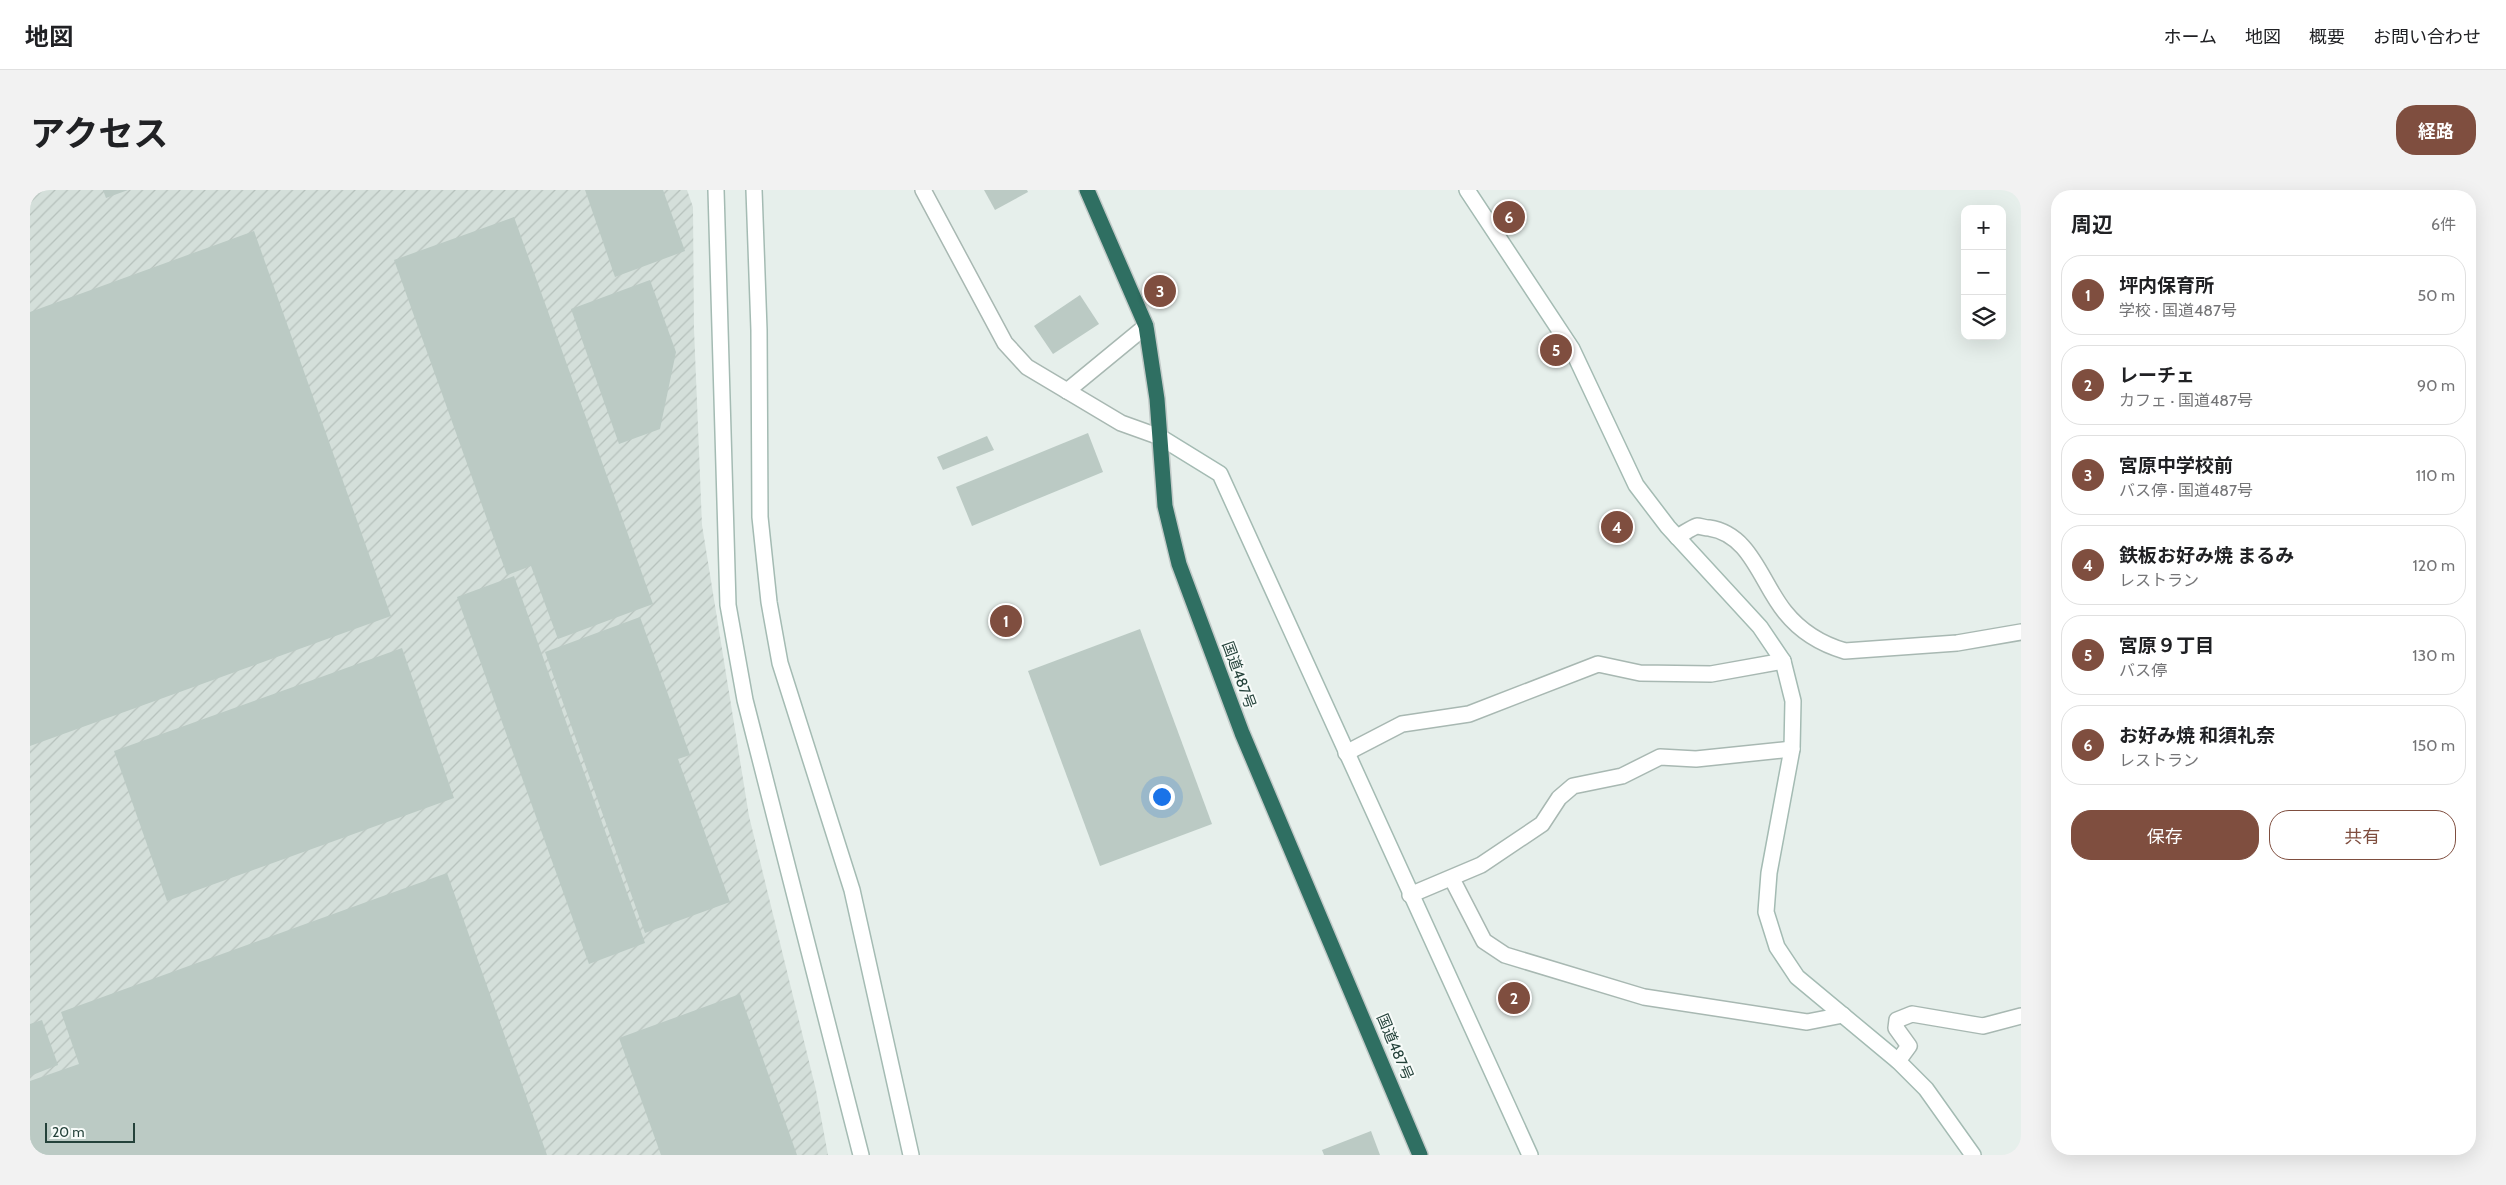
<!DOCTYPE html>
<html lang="ja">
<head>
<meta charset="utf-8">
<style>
	body { margin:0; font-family:Cabin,"Noto Sans JP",sans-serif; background:#f2f2f2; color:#202124 }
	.controls { position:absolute; right:15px; top:15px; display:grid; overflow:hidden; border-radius:10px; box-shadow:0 5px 20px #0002 }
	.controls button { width:45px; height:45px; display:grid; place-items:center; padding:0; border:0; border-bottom:1px solid #e0e0e0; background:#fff; color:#202124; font:25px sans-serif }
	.scale { position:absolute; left:15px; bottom:12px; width:90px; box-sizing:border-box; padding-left:5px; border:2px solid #24423a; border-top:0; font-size:14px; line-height:18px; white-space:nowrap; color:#24423a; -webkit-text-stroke:4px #f7fbf9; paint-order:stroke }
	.you { position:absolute; left:1131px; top:606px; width:18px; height:18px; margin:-12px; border:4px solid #fff; border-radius:50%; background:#1a73e8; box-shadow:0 0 0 8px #1a73e833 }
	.badge { display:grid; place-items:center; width:32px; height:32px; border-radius:50%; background:#7f4e3f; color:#fff; font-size:16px; font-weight:700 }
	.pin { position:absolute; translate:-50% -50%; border:2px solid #fff; box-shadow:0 1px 5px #0006 }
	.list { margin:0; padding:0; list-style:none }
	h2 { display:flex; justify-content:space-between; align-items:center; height:65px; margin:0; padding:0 20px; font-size:21px }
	h2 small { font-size:16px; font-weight:400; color:#757577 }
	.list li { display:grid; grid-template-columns:32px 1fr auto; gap:15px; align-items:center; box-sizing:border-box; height:80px; margin:0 10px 10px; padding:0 10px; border:1px solid #e0e0e0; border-radius:20px }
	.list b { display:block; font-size:19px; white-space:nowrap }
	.list p { margin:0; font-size:16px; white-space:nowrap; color:#757577 }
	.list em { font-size:16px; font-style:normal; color:#757577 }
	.actions { display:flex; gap:10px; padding:15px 20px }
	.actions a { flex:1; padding:11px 0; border:1px solid #7f4e3f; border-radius:20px; text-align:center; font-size:18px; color:#7f4e3f }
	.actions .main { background:#7f4e3f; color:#fff }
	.icon { flex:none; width:28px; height:28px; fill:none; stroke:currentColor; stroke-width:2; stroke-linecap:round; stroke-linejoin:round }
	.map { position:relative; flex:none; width:1991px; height:965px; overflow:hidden; border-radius:20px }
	header { display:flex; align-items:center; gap:30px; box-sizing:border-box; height:70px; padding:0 25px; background:#fff; border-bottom:1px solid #e0e0e0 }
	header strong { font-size:24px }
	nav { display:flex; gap:28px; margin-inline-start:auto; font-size:18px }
	.intro { display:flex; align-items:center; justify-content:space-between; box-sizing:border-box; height:120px; padding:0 30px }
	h1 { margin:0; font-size:35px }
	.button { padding:12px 22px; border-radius:20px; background:#7f4e3f; color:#fff; font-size:18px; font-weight:700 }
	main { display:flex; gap:30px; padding:0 30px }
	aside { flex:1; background:#fff; border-radius:20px; box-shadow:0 5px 20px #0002 }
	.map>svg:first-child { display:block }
	.industrial { fill:url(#industrial-furrows) }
	.building { fill:#bbcac4 }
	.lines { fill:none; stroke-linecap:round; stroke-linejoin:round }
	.lane-casing { stroke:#a8b8b2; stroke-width:18 }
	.street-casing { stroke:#a8b8b2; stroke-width:18 }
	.secondary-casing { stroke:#a4bbb3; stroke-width:18 }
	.highway-casing { stroke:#c2cac8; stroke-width:18 }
	.lane { stroke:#fff; stroke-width:15 }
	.street { stroke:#fff; stroke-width:15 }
	.secondary { stroke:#fff; stroke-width:15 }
	.highway { stroke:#2f6f62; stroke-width:15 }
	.labels { text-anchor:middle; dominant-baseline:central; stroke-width:4; stroke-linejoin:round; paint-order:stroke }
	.street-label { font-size:15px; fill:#24423a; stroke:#f7fbf9 }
</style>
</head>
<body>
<header>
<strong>地図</strong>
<nav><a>ホーム</a><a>地図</a><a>概要</a><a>お問い合わせ</a></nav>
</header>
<div class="intro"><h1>アクセス</h1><a class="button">経路</a></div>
<main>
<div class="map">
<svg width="1991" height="965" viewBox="0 0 1991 965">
	<defs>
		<pattern id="industrial-furrows" width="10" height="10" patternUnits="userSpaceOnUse" patternTransform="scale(1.25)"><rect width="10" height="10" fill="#d4dfda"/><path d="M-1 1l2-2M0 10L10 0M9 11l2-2" fill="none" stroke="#b6c1bc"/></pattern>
	</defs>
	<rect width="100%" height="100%" fill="#e6efeb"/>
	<polygon class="industrial" points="0,0 657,0 663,17 664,139 672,335 719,626 786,900 798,965 0,965"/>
	<g class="building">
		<polygon points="73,0 98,0 76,8"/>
		<polygon points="555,0 633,0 655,61 585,87"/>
		<polygon points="954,0 997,0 998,2 965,20"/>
		<polygon points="484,27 623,414 528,449 501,376 477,385 364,70"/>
		<polygon points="224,41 361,426 0,556 0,122"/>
		<polygon points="620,90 646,162 630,239 589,254 541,119"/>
		<polygon points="1050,105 1069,134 1023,164 1004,136"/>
		<polygon points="1058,243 1073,282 942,336 926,297"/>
		<polygon points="957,246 964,260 913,280 907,267"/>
		<polygon points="484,386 615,753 559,774 427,407"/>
		<polygon points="610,427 660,565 648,569 700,712 615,743 515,462"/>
		<polygon points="1110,439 1182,634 1070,676 998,481"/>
		<polygon points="372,458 424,608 137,711 84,561"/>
		<polygon points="417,683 517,965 0,965 0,891 49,874 31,822"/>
		<polygon points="710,804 767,965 631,965 589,848"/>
		<polygon points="12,830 28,875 0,886 0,834"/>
		<polygon points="1341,941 1350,965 1294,965 1292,960"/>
	</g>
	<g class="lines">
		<defs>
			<path id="lane" d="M1647 347C1653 344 1661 338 1667 336 1670 336 1675 338 1679 338 1721 344 1731 393 1755 422 1771 442 1791 454 1815 461L1927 453 1991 442"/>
			<g id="street">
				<polyline points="893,0 975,153 997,177 1091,233 1130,247"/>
				<polyline points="1037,201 1116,136"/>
				<polyline points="1316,563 1372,534 1439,524 1568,474 1610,483 1681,484 1753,471"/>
				<polyline points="1422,689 1454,751 1475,765 1614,807 1777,832 1813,825"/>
				<polyline points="1380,705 1451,675 1512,634 1529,608 1543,596 1592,586 1630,567 1666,569 1762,559"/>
				<polyline points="1868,871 1879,856 1866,838 1867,830 1882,824 1953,836 1991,826"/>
			</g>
			<g id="secondary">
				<polyline points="686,0 698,415 715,510 831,965"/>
				<polyline points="724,0 729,140 730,327 739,412 750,473 822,700 881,965"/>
				<polyline points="1437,0 1542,159 1606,295 1638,337 1730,437 1753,471 1763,511 1762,559 1739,683 1736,722 1747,757 1767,787 1868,871 1896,899 1943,965"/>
				<polyline points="1130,247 1190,284 1500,965"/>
			</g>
			<polyline id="highway" points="1057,0 1116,136 1127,209 1135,316 1149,374 1212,543 1390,965"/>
		</defs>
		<use href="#lane" class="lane-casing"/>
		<use href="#street" class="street-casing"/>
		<use href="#secondary" class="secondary-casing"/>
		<use href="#highway" class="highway-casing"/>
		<use href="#lane" class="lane"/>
		<use href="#street" class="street"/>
		<use href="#secondary" class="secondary"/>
		<use href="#highway" class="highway"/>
	</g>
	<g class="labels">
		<g class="street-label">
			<text transform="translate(1209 485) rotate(70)">国道487号</text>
			<text transform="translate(1365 857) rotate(67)">国道487号</text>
		</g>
	</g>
</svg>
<div class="controls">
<button>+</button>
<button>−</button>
<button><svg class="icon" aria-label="layers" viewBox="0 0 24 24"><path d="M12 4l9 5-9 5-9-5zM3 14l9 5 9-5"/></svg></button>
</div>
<div class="scale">20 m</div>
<div class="you"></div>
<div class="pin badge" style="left:976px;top:431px">1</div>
<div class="pin badge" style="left:1484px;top:808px">2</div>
<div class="pin badge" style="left:1130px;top:101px">3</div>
<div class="pin badge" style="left:1587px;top:337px">4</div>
<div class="pin badge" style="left:1526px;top:160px">5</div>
<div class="pin badge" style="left:1479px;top:27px">6</div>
</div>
<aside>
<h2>周辺<small>6件</small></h2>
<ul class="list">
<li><span class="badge">1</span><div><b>坪内保育所</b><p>学校 · 国道487号</p></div><em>50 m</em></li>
<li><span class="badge">2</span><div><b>レーチェ</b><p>カフェ · 国道487号</p></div><em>90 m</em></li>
<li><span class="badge">3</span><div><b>宮原中学校前</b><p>バス停 · 国道487号</p></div><em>110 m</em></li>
<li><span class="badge">4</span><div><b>鉄板お好み焼 まるみ</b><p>レストラン</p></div><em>120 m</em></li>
<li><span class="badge">5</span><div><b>宮原９丁目</b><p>バス停</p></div><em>130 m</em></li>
<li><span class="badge">6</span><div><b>お好み焼 和須礼奈</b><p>レストラン</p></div><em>150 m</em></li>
</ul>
<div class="actions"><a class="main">保存</a><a>共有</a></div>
</aside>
</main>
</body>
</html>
